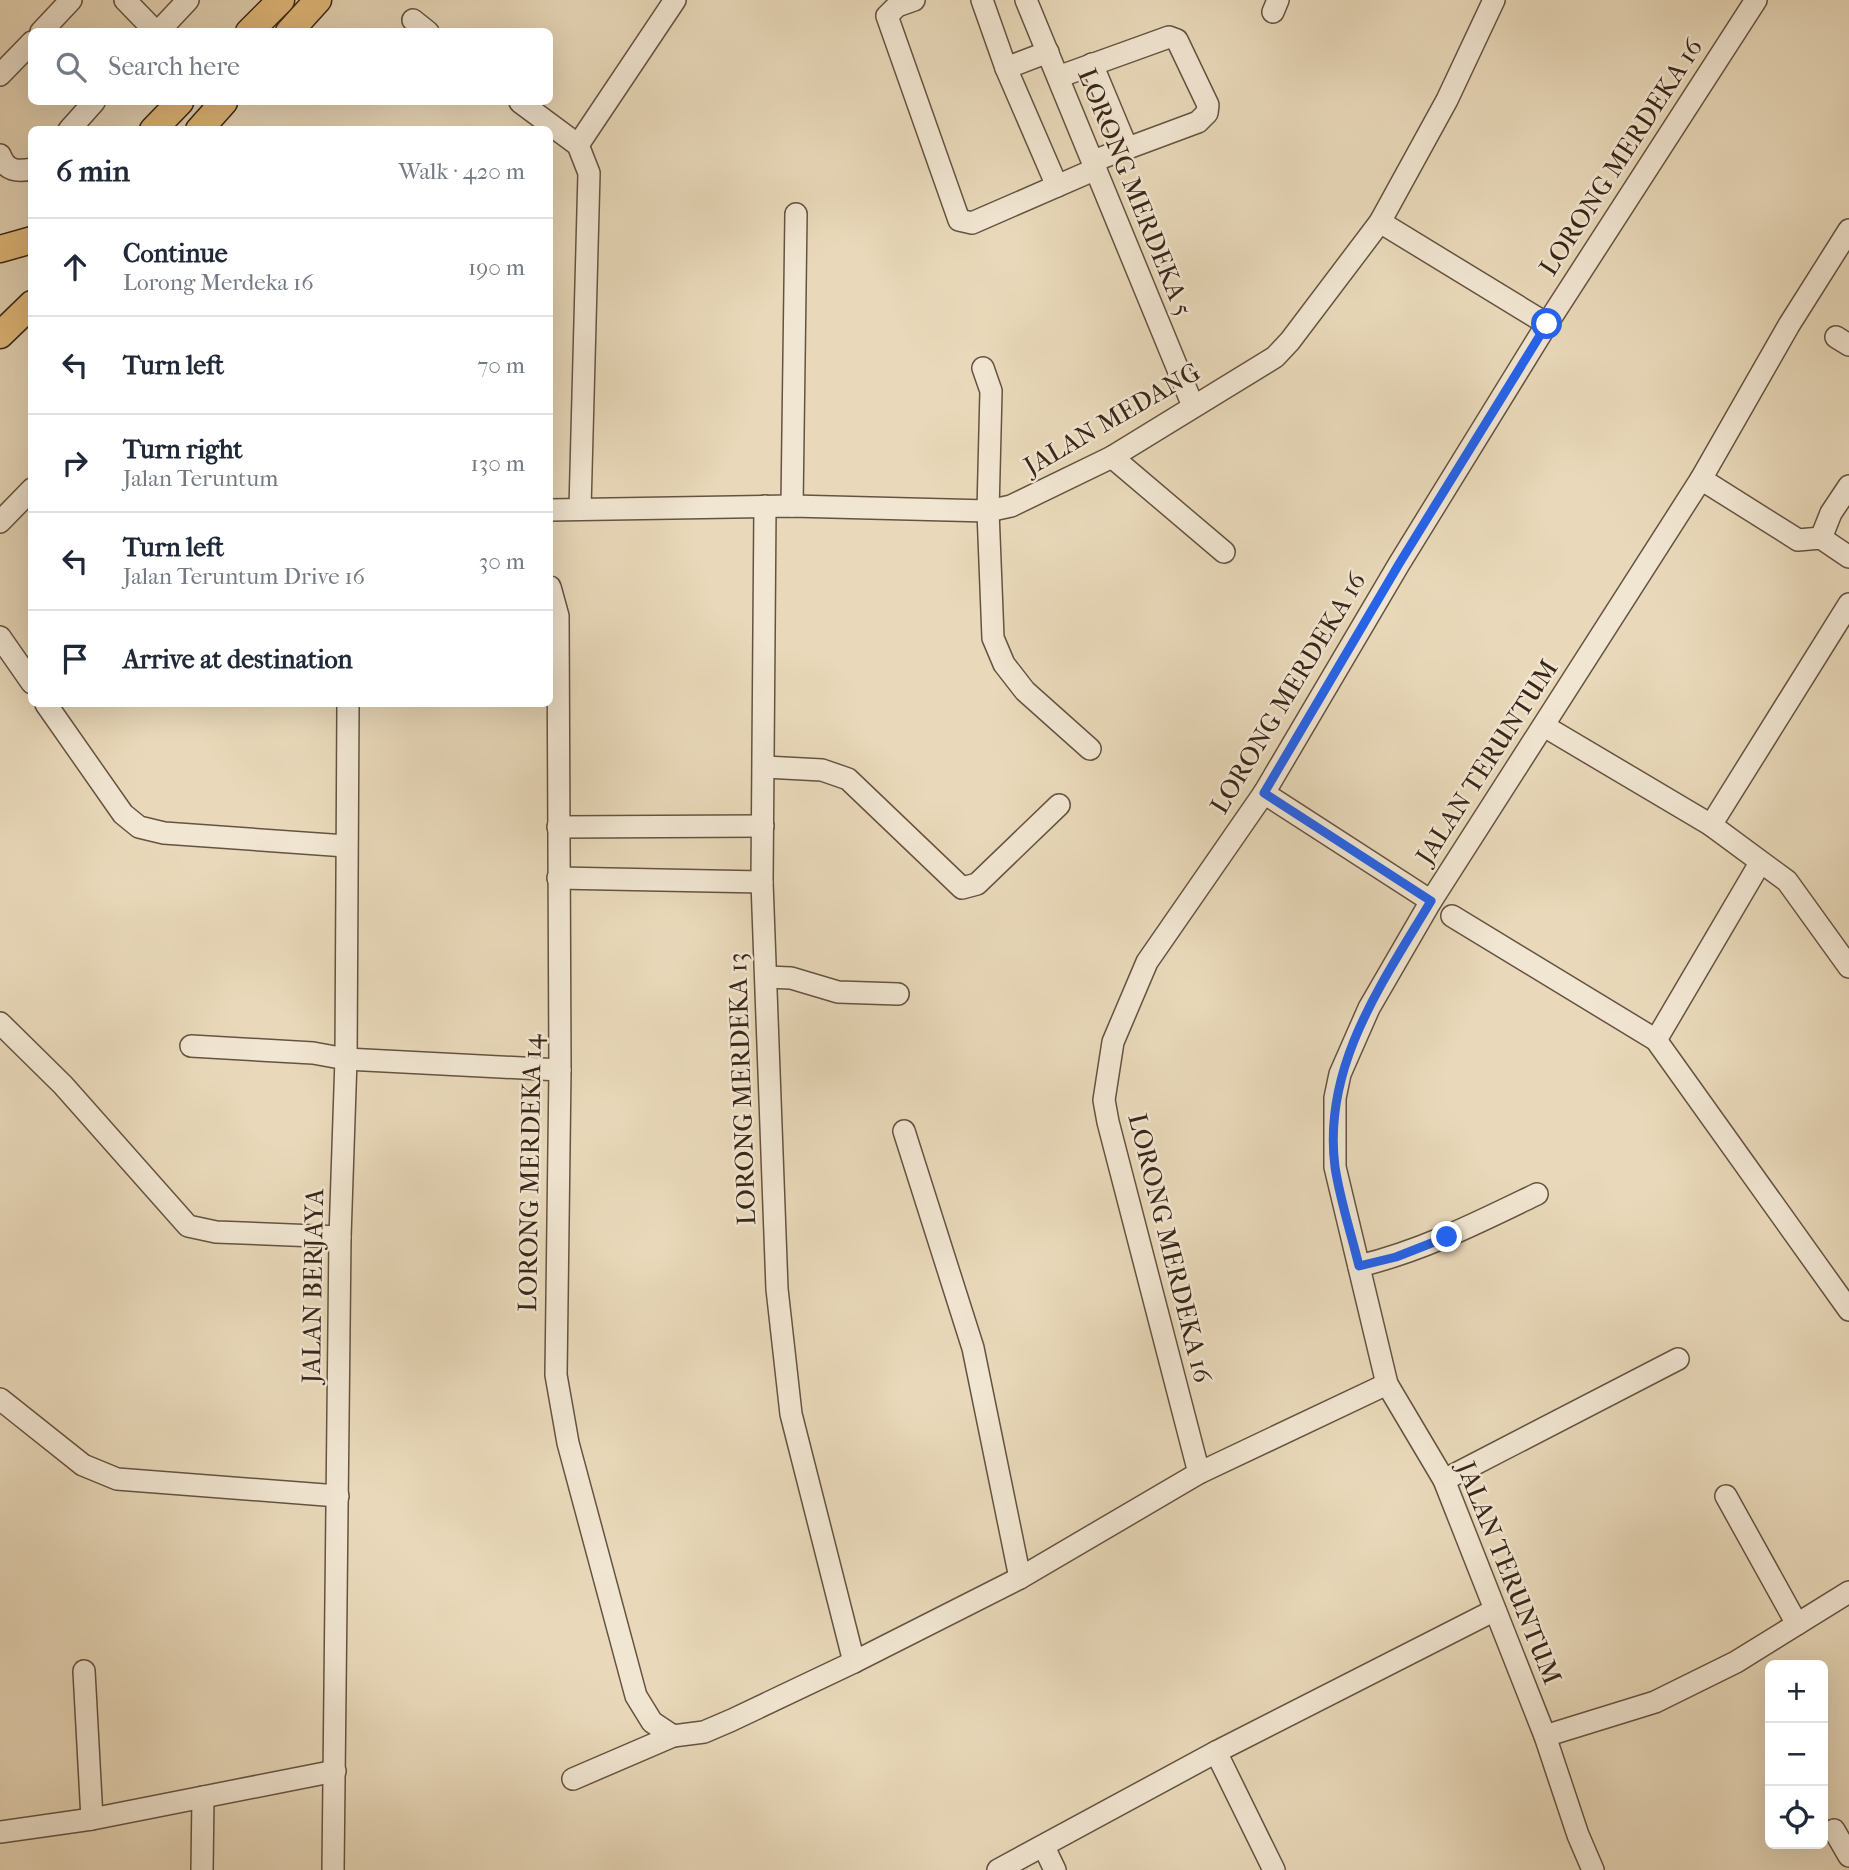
<!DOCTYPE html>
<html lang="en">
<head>
<meta charset="utf-8">
<style>
	body { margin:0; font-family:"IM FELL French Canon",serif; background:#f6f6f7; color:#1f2937 }
	.controls { position:absolute; right:21px; bottom:21px; display:grid; overflow:hidden; border-radius:10px; box-shadow:0 7px 28px #0002 }
	.controls button { width:63px; height:63px; display:grid; place-items:center; padding:0; border:0; border-bottom:2px solid #e0e1e3; background:#fff; color:#1f2937; font:35px sans-serif }
	.stop { position:absolute; width:21px; height:21px; margin:-16px; border:5px solid #2563eb; border-radius:50%; background:#fff }
	.stop.end { background:#2563eb; border-color:#fff; box-shadow:0 2px 7px #0008 }
	.list { margin:0; padding:0; list-style:none }
	h2 { display:flex; justify-content:space-between; align-items:center; height:91px; margin:0; padding:0 28px; font-size:30px }
	h2 small { font-size:23px; font-weight:400; color:#747a83 }
	.list li { display:grid; grid-template-columns:46px 1fr auto; gap:21px; align-items:center; box-sizing:border-box; height:98px; padding:0 28px; border-top:2px solid #e0e1e3 }
	.list b { display:block; font-size:26px; white-space:nowrap }
	.list p { margin:0; font-size:23px; white-space:nowrap; color:#747a83 }
	.list em { font-size:23px; font-style:normal; color:#747a83 }
	.icon { flex:none; width:38px; height:38px; fill:none; stroke:currentColor; stroke-width:2; stroke-linecap:round; stroke-linejoin:round }
	.map { position:relative; flex:none; width:1849px; height:1870px; overflow:hidden }
	.search { position:absolute; background:#fff; box-shadow:0 7px 28px #0002; left:28px; top:28px; width:525px; height:77px; display:flex; align-items:center; gap:18px; box-sizing:border-box; padding:0 24px; border-radius:10px; color:#747a83; font-size:26px }
	.panel { position:absolute; background:#fff; box-shadow:0 7px 28px #0002; left:28px; top:126px; width:525px; height:581px; border-radius:10px }
	.map>svg:first-child { display:block }
	.lines { fill:none; stroke-linecap:round; stroke-linejoin:round }
	.minor-casing { stroke:#655341; stroke-width:24 }
	.major-casing { stroke:#392619; stroke-width:29 }
	.minor { stroke:#f1e6d2; stroke-width:21 }
	.major { stroke:#e4bc7d; stroke-width:26 }
	.route { stroke:#2563eb; stroke-width:9 }
	.labels { text-anchor:middle; dominant-baseline:central; stroke-width:5; stroke-linejoin:round; paint-order:stroke }
	.street-label { font-size:26px; fill:#392619; stroke:#f1e6d2 }
</style>
</head>
<body>
<div class="map">
<svg width="1849" height="1870" viewBox="0 0 1849 1870">
	<rect width="100%" height="100%" fill="#e9d9ba"/>
	<filter id="stains"><feTurbulence type="fractalNoise" baseFrequency=".00286" numOctaves="4"/><feColorMatrix values="0 0 0 0 .2 0 0 0 0 .09 0 0 0 0 .02 0 0 0 .5 -.17"/></filter>
	<radialGradient id="worn" r=".72"><stop offset=".6" stop-color="#630" stop-opacity="0"/><stop offset="1" stop-color="#630" stop-opacity=".3"/></radialGradient>
	<g class="lines">
		<defs>
			<g id="minor">
				<polyline points="125,0 156,32"/>
				<polyline points="914,0 897,6 887,16 959,220 972,223 1096,169"/>
				<polyline points="982,0 1006,68 1057,186"/>
				<polyline points="1026,0 1193,406"/>
				<polyline points="1273,12 1278,0"/>
				<polyline points="413,20 428,32"/>
				<polyline points="41,32 71,0"/>
				<polyline points="158,32 188,0"/>
				<polyline points="1092,64 1127,148"/>
				<polyline points="1006,68 1048,52"/>
				<polyline points="0,75 32,42"/>
				<polyline points="1058,77 1169,37 1177,40 1208,105 1207,113 1198,122 1093,161"/>
				<polyline points="520,102 578,145 589,173 580,508"/>
				<polyline points="69,130 94,102"/>
				<polyline points="578,145 675,0"/>
				<path d="M0 155C6 171 17 172 32 169"/>
				<polyline points="1380,222 1547,324"/>
				<polyline points="1836,337 1849,345"/>
				<polyline points="983,368 991,391 988,511 993,638 1004,664 1025,691 1090,749"/>
				<polyline points="1112,457 1224,552"/>
				<polyline points="1701,479 1798,540 1821,538 1849,557"/>
				<polyline points="765,506 762,882 777,1289 791,1414 854,1662"/>
				<polyline points="792,506 796,214"/>
				<polyline points="550,510 792,506 988,511 1011,506 1112,457 1275,357 1290,341 1380,222 1447,100 1494,0"/>
				<polyline points="0,522 32,489"/>
				<polyline points="1821,538 1831,513 1849,486"/>
				<polyline points="550,587 558,616 560,1070 556,1375 568,1443 636,1696 652,1722 673,1736"/>
				<polyline points="0,637 32,683"/>
				<polyline points="46,704 123,814 139,827 164,833 346,846"/>
				<polyline points="1544,726 1711,825 1787,881 1849,967"/>
				<polyline points="765,767 822,770 848,779 962,888 977,884 1059,805"/>
				<polyline points="1264,793 1431,901"/>
				<polyline points="1711,825 1849,604"/>
				<polyline points="558,827 763,826"/>
				<polyline points="558,878 762,882"/>
				<polyline points="1452,916 1656,1040 1849,1310"/>
				<polyline points="766,977 791,978 838,992 898,994"/>
				<polyline points="0,1023 63,1085 188,1226 216,1232 340,1237"/>
				<polyline points="1656,1040 1760,863"/>
				<polyline points="191,1046 313,1053 346,1059 560,1070"/>
				<polyline points="904,1131 973,1348 1020,1578"/>
				<path d="M1359 1266C1422 1251 1479 1222 1537 1194"/>
				<polyline points="0,1399 83,1465 117,1479 338,1496"/>
				<polyline points="1199,1473 1108,1122 1104,1100 1113,1042 1147,962 1264,793 1399,564 1547,324 1756,0"/>
				<polyline points="1444,1480 1678,1359"/>
				<polyline points="1726,1496 1797,1624"/>
				<polyline points="84,1671 92,1819"/>
				<polyline points="1545,1736 1655,1702 1736,1662 1849,1592"/>
				<polyline points="1216,1752 1274,1870"/>
				<polyline points="573,1779 673,1736 704,1732 732,1720 854,1662 1020,1578 1199,1473 1387,1384"/>
				<polyline points="1834,1830 1849,1856"/>
				<polyline points="0,1832 92,1819 335,1771"/>
				<polyline points="1044,1847 1055,1870"/>
				<polyline points="202,1870 203,1797"/>
				<polyline points="333,1870 340,1237 346,1059 348,704"/>
				<polyline points="998,1870 1216,1752 1495,1610"/>
				<polyline points="1593,1870 1578,1835 1545,1736 1444,1480 1387,1384 1335,1167 1335,1098 1340,1074 1369,1008 1431,901 1701,479 1789,325 1849,230"/>
			</g>
			<g id="major">
				<polyline points="249,32 281,0"/>
				<polyline points="289,32 318,0"/>
				<polyline points="153,130 180,102"/>
				<polyline points="199,130 224,102"/>
				<polyline points="0,249 32,240"/>
				<polyline points="0,335 32,304"/>
			</g>
		</defs>
		<use href="#minor" class="minor-casing"/>
		<use href="#major" class="major-casing"/>
		<use href="#minor" class="minor"/>
		<use href="#major" class="major"/>
	</g>
	<g class="lines">
		<path class="route" d="M1447 1237 1396 1257 1359 1266C1351 1233 1340 1200 1335 1167 1322 1067 1382 983 1431 901L1264 793 1399 564 1547 324"/>
	</g>
	<g class="labels">
		<g class="street-label">
			<text transform="translate(1621 157) rotate(-57)">LORONG MERDEKA 16</text>
			<text transform="translate(1135 192) rotate(68)">LORONG MERDEKA 5</text>
			<text transform="translate(1112 419) rotate(-30)">JALAN MEDANG</text>
			<text transform="translate(1288 693) rotate(-59)">LORONG MERDEKA 16</text>
			<text transform="translate(1487 762) rotate(-57)">JALAN TERUNTUM</text>
			<text transform="translate(742 1089) rotate(-92)">LORONG MERDEKA 13</text>
			<text transform="translate(530 1173) rotate(-89)">LORONG MERDEKA 14</text>
			<text transform="translate(1170 1248) rotate(76)">LORONG MERDEKA 16</text>
			<text transform="translate(313 1286) rotate(-89)">JALAN BERJAYA</text>
			<text transform="translate(1509 1573) rotate(68)">JALAN TERUNTUM</text>
		</g>
	</g>
	<rect width="100%" height="100%" filter="url(#stains)"/>
	<rect width="100%" height="100%" fill="url(#worn)"/>
</svg>
<div class="controls">
<button>+</button>
<button>−</button>
<button><svg class="icon" aria-label="locate" viewBox="0 0 24 24"><circle cx="12" cy="12" r="6"/><path d="M12 2v4M12 18v4M2 12h4M18 12h4"/></svg></button>
</div>
<div class="stop" style="left:1547px;top:324px"></div>
<div class="stop end" style="left:1447px;top:1237px"></div>
<div class="search"><svg class="icon" aria-label="search" viewBox="0 0 24 24"><circle cx="10" cy="10" r="6"/><path d="M15 15l6 6"/></svg>Search here</div>
<section class="panel">
<h2>6 min<small>Walk · 420 m</small></h2>
<ul class="list">
<li><svg class="icon" aria-label="ahead" viewBox="0 0 24 24"><path d="M12 20V5M6 11l6-6 6 6"/></svg><div><b>Continue</b><p>Lorong Merdeka 16</p></div><em>190 m</em></li>
<li><svg class="icon" aria-label="left" viewBox="0 0 24 24"><path d="M17 20v-9H6M10 6l-5 5 5 5"/></svg><div><b>Turn left</b></div><em>70 m</em></li>
<li><svg class="icon" aria-label="right" viewBox="0 0 24 24"><path d="M7 20v-9h11M14 6l5 5-5 5"/></svg><div><b>Turn right</b><p>Jalan Teruntum</p></div><em>130 m</em></li>
<li><svg class="icon" aria-label="left" viewBox="0 0 24 24"><path d="M17 20v-9H6M10 6l-5 5 5 5"/></svg><div><b>Turn left</b><p>Jalan Teruntum Drive 16</p></div><em>30 m</em></li>
<li><svg class="icon" aria-label="arrive" viewBox="0 0 24 24"><path d="M6 21V4h12l-3 4 3 4H6"/></svg><div><b>Arrive at destination</b></div></li>
</ul>
</section>
</div>
</body>
</html>
